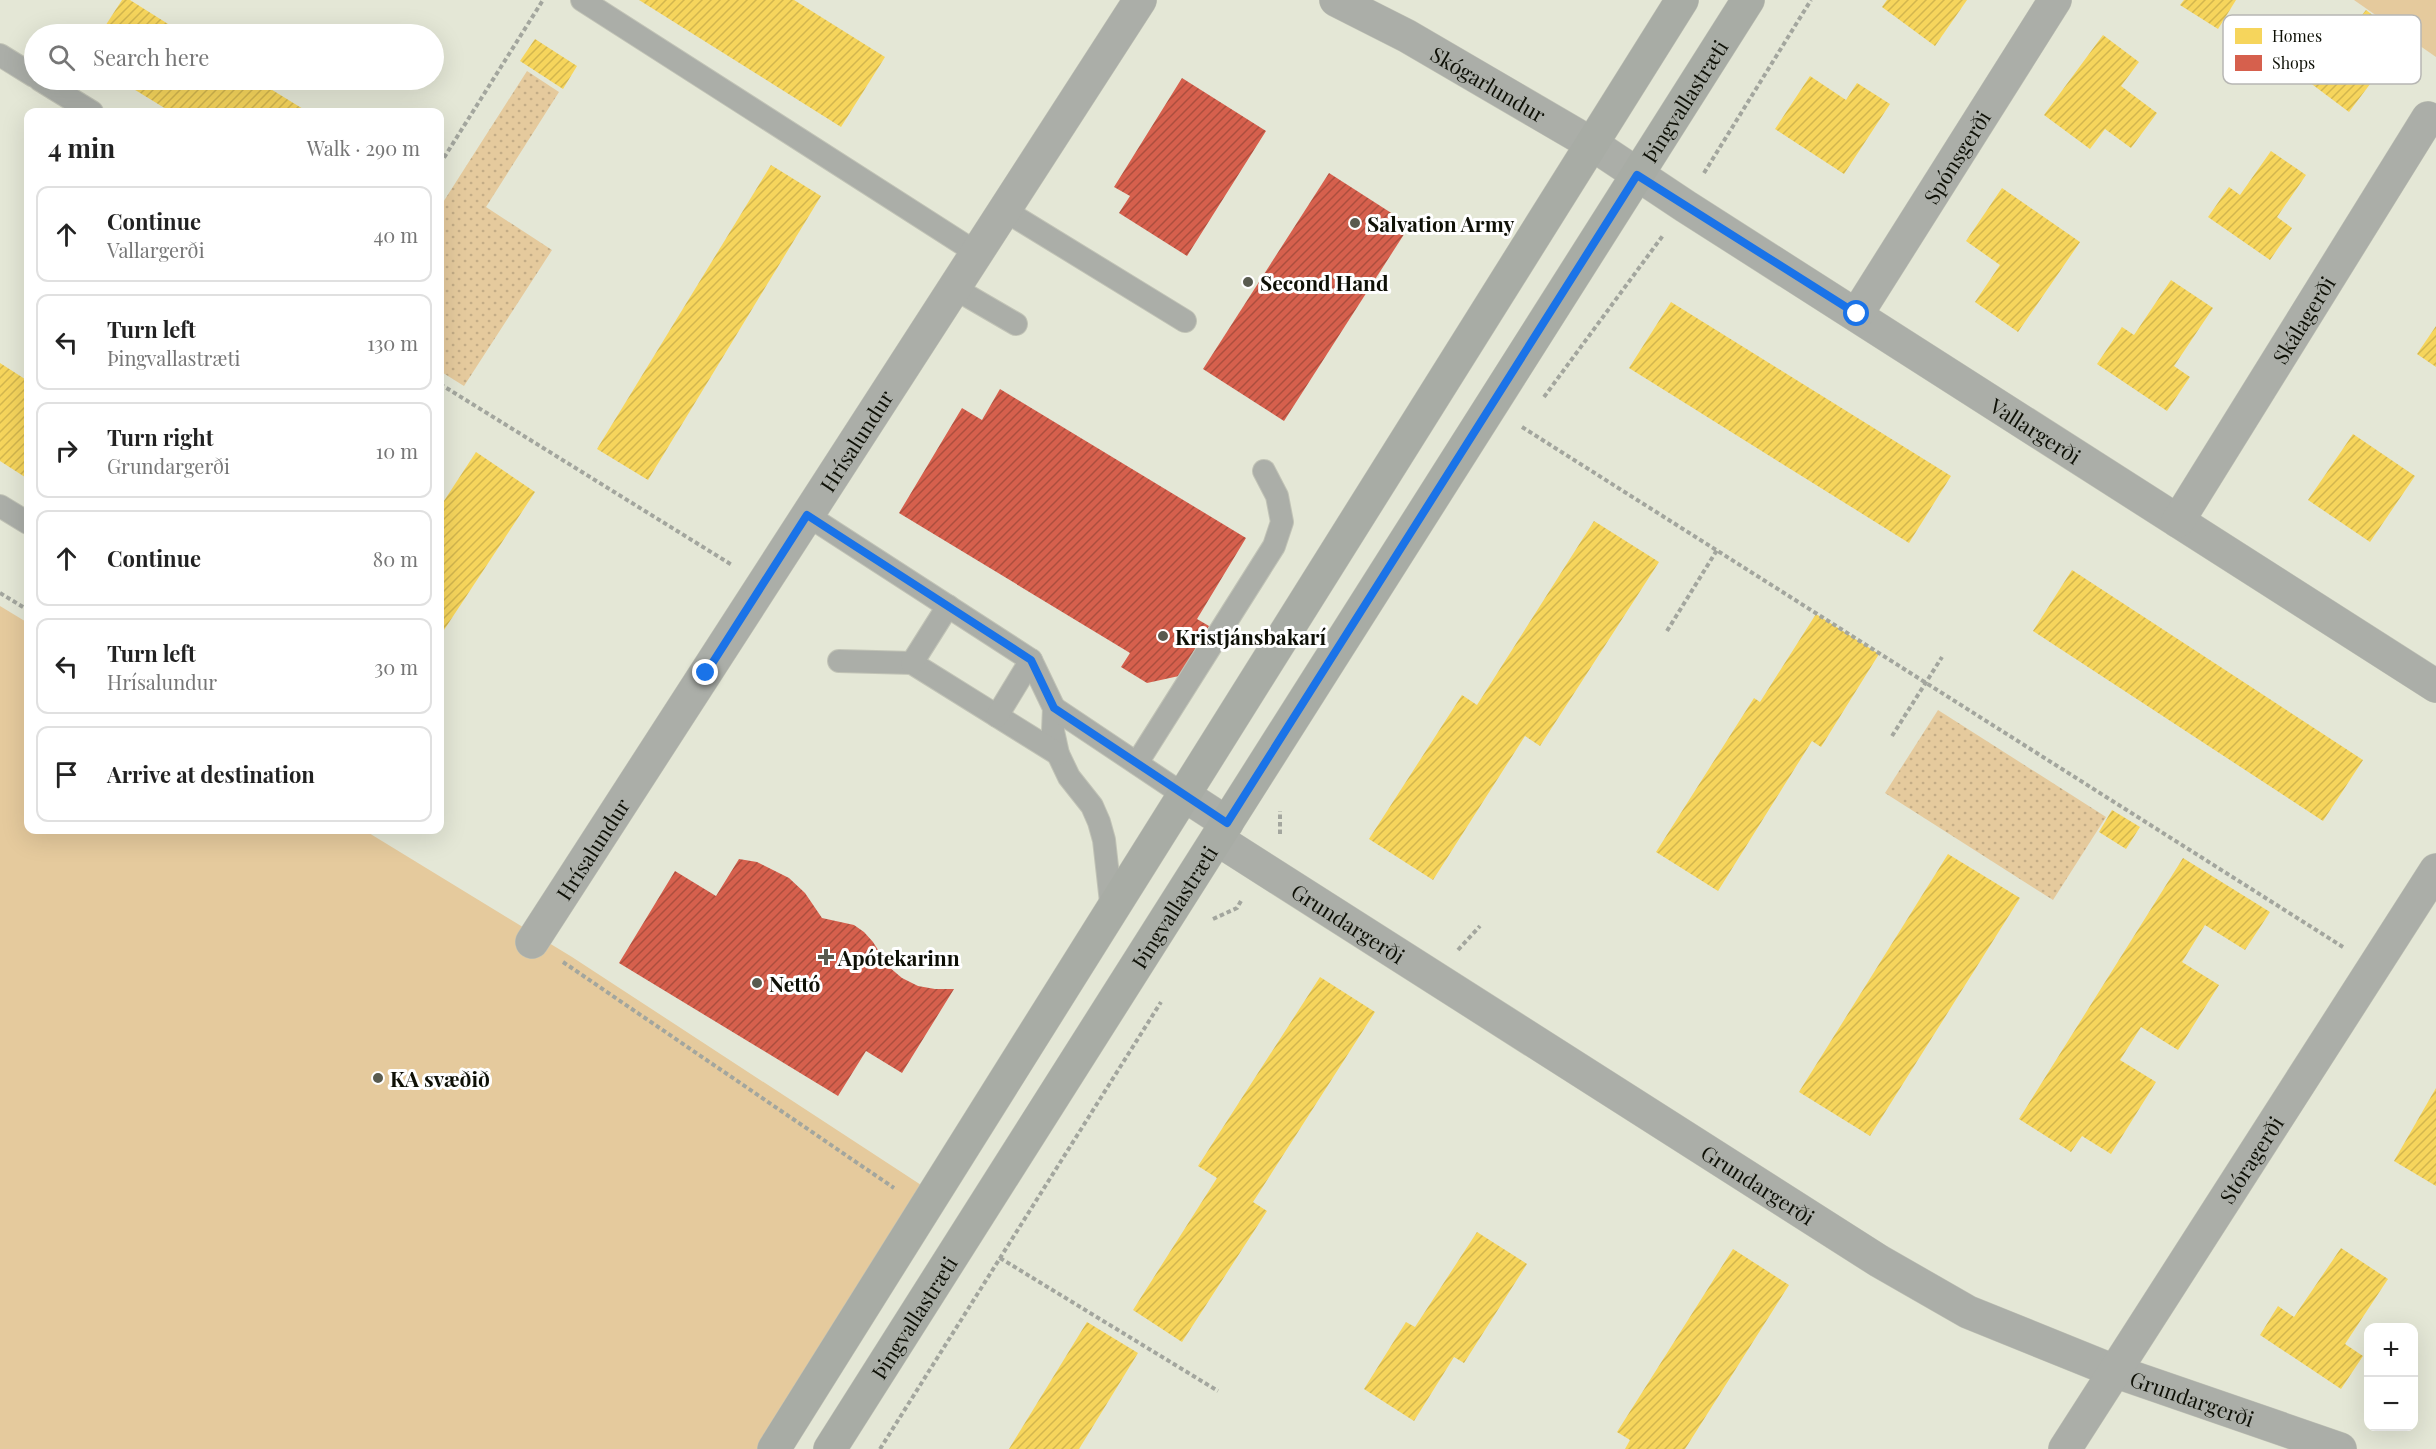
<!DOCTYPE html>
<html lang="en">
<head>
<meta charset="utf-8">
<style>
	body { margin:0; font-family:"Playfair Display",serif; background:#f2f2f2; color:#222 }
	.controls { position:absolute; right:18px; bottom:18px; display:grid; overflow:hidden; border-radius:12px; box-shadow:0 6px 24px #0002 }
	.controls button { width:54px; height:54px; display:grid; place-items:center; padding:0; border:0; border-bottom:2px solid #e0e0e0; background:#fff; color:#222; font:30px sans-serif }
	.stop { position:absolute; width:18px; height:18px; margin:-14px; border:4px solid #1a73e8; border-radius:50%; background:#fff }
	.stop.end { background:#1a73e8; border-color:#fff; box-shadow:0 2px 6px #0008 }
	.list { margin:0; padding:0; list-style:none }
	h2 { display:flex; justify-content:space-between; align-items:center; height:78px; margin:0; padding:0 24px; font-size:26px }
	h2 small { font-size:20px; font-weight:400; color:#767676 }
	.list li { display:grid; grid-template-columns:39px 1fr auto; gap:18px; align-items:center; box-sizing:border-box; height:96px; margin:0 12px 12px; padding:0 12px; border:2px solid #e0e0e0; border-radius:12px }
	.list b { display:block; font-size:22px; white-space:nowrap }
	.list p { margin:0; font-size:20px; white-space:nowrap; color:#767676 }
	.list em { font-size:20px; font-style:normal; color:#767676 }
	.icon { flex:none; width:33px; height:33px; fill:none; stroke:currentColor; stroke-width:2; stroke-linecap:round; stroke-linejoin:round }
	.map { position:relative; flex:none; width:2436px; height:1449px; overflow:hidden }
	.search { position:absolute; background:#fff; box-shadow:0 6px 24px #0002; left:24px; top:24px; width:420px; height:66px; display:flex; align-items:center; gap:15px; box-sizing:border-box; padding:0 21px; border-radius:33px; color:#767676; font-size:22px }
	.panel { position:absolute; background:#fff; box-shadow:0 6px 24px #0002; left:24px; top:108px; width:420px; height:726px; border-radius:12px }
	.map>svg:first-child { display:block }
	.green { fill:#e5ca9d }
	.park { fill:url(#park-dots) }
	.homes { fill:url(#homes-hatch) }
	.shops { fill:url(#shops-hatch) }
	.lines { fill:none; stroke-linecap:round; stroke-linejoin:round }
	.lane-casing { stroke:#c1c3b6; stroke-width:24 }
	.street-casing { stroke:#c1c3b6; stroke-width:34 }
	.secondary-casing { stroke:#c1c3b6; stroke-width:34 }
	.path { stroke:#a3a69e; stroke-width:4; stroke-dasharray:4.5 3; stroke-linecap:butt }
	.lane { stroke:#abaea8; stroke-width:22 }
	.street { stroke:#abaea8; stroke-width:33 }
	.secondary { stroke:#a8aca5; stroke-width:33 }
	.route { stroke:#1a73e8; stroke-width:8 }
	.poi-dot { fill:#595b4f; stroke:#fff; stroke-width:2 }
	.labels { text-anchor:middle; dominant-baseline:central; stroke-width:6; stroke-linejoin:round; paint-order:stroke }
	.street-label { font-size:21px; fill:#0e1006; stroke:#fff }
	.poi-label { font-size:21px; font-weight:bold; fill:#0e1006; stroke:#fff; text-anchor:start }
	.key { fill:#fff; stroke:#b7b7b4; stroke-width:1.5 }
	.key-label { font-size:16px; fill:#0e1006 }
</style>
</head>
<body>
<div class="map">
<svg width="2436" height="1449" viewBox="0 0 2436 1449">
	<defs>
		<pattern id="park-dots" width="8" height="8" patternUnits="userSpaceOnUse" patternTransform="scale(1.5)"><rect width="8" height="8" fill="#e5ca9d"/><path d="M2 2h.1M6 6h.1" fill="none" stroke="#c3ac86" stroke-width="1.8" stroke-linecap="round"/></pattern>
		<pattern id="homes-hatch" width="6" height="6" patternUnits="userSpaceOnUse" patternTransform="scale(1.5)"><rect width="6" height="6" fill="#f6d55c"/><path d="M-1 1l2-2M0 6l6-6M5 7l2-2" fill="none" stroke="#d2b64e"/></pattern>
		<pattern id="shops-hatch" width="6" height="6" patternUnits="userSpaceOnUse" patternTransform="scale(1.5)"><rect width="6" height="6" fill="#d6604d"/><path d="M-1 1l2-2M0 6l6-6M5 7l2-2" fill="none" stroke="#ac4e3e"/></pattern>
	</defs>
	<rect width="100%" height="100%" fill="#e4e7d6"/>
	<g class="green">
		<polygon points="2354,0 2436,0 2436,57"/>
		<polygon points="0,606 28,623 28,830 364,830 572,957 941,1198 777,1449 0,1449"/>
	</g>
	<g class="park">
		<polygon points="527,71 559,92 486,207 552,250 464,386 440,371 440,207"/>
		<polygon points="1938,710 2106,817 2053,900 1885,793"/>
	</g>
	<g class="homes">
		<polygon points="122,0 130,0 184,34 100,34"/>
		<polygon points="639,0 794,0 885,57 841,127"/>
		<polygon points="1887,0 1967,0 1935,46 1882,7"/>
		<polygon points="2184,0 2236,0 2218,29 2180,5"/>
		<polygon points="2366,10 2404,39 2349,112 2309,82 2316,72 2296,57 2320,26 2341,42"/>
		<polygon points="2103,35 2139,62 2121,86 2157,113 2131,148 2105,129 2090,149 2044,115"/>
		<polygon points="535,39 577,66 563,89 520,61"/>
		<polygon points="1810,76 1846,100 1857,83 1890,104 1844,174 1775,129"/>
		<polygon points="119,80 256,80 308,112 171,112"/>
		<polygon points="2271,151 2306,175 2277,217 2292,228 2270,260 2208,217 2229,187 2240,195"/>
		<polygon points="771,165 821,196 648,480 597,449"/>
		<polygon points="2002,188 2080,242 2018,332 1975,302 2000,265 1966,241"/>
		<polygon points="2171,280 2213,308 2174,366 2190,377 2167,411 2097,364 2122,327 2134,335"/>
		<polygon points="1671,302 1951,476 1909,543 1629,368"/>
		<polygon points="2436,326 2436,367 2417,354"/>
		<polygon points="0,363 28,381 28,479 0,461"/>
		<polygon points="2353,434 2415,476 2370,542 2308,500"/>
		<polygon points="476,452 535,492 440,636 440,507"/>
		<polygon points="1594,521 1659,562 1540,746 1525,736 1433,880 1369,839 1462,695 1477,705"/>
		<polygon points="2072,570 2363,760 2323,821 2033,631"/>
		<polygon points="1816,614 1879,654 1821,747 1812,741 1718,891 1656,852 1754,698 1760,702"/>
		<polygon points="2112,810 2140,827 2126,849 2099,832"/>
		<polygon points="1948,854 2020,898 1870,1136 1799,1092"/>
		<polygon points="2183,858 2270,912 2245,950 2205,925 2182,962 2219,985 2178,1050 2141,1027 2120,1060 2156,1082 2111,1154 2082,1136 2071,1152 2019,1119"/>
		<polygon points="1320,977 1375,1012 1253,1202 1267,1211 1182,1342 1133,1310 1217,1178 1198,1166"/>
		<polygon points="2436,1088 2436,1186 2394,1161"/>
		<polygon points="1477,1232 1527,1264 1464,1363 1454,1357 1414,1421 1364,1389 1406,1322 1415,1327"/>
		<polygon points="2341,1248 2388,1279 2345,1344 2363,1356 2341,1389 2260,1335 2278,1306 2294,1317"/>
		<polygon points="1733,1249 1789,1285 1685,1449 1625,1449 1630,1440 1617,1432"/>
		<polygon points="1087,1322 1138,1353 1079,1449 1009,1449"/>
	</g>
	<g class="shops">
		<polygon points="1182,78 1266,131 1187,256 1119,213 1130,196 1114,187"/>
		<polygon points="1329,173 1410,225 1284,421 1203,369"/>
		<polygon points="1000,389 1246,538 1197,619 1209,626 1179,676 1147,683 1121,667 1130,653 899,513 962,408 982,420"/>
		<polygon points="739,859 757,862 789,878 805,893 822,918 854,925 864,932 873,942 889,967 902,978 918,986 935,989 954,989 902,1073 866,1051 838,1096 619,963 675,871 716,896"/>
	</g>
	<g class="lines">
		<defs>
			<g id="lane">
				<polyline points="582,0 977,253"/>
				<polyline points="0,55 34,76"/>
				<polyline points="40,80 92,112"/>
				<polyline points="1004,210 1185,321"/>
				<polyline points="954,288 1016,324"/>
				<polyline points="0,506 28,523"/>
				<polyline points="807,515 1031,660 1054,708 1053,731 1058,754 1069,777 1092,806 1099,822 1104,840 1112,911"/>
				<polyline points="839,661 912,663 1058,754"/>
				<polyline points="912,663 948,606"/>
				<polyline points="1054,708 1184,795"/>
				<polyline points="997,716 1031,660"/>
				<polyline points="1137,763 1274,546 1282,522 1277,496 1264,471"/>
			</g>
			<g id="street">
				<path id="s1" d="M1336 0 1407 36 1592 144 1685 206 2436 686"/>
				<path id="s2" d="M1857 314 2055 0"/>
				<path id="s3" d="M2178 521 2428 118"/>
				<polyline points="1184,795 1227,823"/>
				<path id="s4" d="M1217 839 1879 1261 1968 1312 2114 1371 2340 1449"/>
				<path id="s5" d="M532 942 1140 0"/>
				<path id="s6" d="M2065 1449 2436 870"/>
			</g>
			<g id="secondary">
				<polyline points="774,1449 1682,0"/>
				<path id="s7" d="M830 1449 1748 0"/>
			</g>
		</defs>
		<use href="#lane" class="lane-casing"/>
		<use href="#street" class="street-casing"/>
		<use href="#secondary" class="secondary-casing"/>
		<g class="path">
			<polyline points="440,164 543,0"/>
			<polyline points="1704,173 1811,0"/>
			<polyline points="440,384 732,565"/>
			<polyline points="1544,397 1664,234"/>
			<polyline points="1522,427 2343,947"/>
			<polyline points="0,593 28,610"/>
			<polyline points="1667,631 1717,550"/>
			<polyline points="1892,736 1942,657"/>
			<polyline points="1280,834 1280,811"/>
			<polyline points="1213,919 1237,908 1242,899"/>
			<polyline points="1458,950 1480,926"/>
			<polyline points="563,962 894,1188"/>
			<polyline points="1000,1258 1218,1391"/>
			<polyline points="880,1449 1161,1002"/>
		</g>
		<use href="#lane" class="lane"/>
		<use href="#street" class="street"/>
		<use href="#secondary" class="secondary"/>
	</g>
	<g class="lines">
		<polyline class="route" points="706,673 807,515 1031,660 1054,708 1227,823 1637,175 1857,314"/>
	</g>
	<g class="poi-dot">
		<circle cx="1355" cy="223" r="6"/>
		<circle cx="1248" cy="282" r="6"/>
		<circle cx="1163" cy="636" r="6"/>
		<path d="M823 948h6v6h6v6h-6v6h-6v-6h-6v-6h6z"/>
		<circle cx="757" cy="983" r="6"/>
		<circle cx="378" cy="1078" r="6"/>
	</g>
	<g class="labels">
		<g class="street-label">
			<text stroke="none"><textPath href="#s1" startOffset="174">Skógarlundur</textPath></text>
			<text stroke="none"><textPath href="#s7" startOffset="1596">Þingvallastræti</textPath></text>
			<text stroke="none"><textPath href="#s2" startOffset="186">Spónsgerði</textPath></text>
			<text stroke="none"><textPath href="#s3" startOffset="237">Skálagerði</textPath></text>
			<text stroke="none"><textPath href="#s1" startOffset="822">Vallargerði</textPath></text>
			<text stroke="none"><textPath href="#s5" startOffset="597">Hrísalundur</textPath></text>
			<text stroke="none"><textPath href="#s5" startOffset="111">Hrísalundur</textPath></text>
			<text stroke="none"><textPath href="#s7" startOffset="642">Þingvallastræti</textPath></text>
			<text stroke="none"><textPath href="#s4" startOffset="156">Grundargerði</textPath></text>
			<text stroke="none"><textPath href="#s6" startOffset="344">Stóragerði</textPath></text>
			<text stroke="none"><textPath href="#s4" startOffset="642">Grundargerði</textPath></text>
			<text stroke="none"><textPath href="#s7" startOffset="156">Þingvallastræti</textPath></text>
			<text stroke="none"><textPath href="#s4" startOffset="1128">Grundargerði</textPath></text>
		</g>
		<g class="poi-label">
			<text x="1367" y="223">Salvation Army</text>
			<text x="1260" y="282">Second Hand</text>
			<text x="1175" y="636">Kristjánsbakarí</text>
			<text x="838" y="957">Apótekarinn</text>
			<text x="769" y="983">Nettó</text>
			<text x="390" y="1078">KA svæðið</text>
		</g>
	</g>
	<rect x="2223" y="15" width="198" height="69" rx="9" class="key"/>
	<rect x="2235" y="28" width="27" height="16" fill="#f6d55c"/>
	<rect x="2235" y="55" width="27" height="16" fill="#d6604d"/>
	<g class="key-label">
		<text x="2272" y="42">Homes</text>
		<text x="2272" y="69">Shops</text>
	</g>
</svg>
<div class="controls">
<button>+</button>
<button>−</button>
</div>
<div class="stop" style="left:1857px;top:314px"></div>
<div class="stop end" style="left:706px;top:673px"></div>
<div class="search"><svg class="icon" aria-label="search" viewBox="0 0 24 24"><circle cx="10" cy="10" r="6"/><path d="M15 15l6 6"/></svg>Search here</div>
<section class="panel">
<h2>4 min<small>Walk · 290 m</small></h2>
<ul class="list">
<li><svg class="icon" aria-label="ahead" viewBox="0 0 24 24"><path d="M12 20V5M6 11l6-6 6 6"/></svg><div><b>Continue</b><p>Vallargerði</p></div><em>40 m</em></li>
<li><svg class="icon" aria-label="left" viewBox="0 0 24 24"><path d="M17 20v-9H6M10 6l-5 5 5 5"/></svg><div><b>Turn left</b><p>Þingvallastræti</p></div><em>130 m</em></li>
<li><svg class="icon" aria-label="right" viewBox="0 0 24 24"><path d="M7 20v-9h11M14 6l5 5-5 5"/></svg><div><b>Turn right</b><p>Grundargerði</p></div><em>10 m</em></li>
<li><svg class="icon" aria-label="ahead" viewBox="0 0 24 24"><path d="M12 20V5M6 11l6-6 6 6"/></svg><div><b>Continue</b></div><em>80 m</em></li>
<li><svg class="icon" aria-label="left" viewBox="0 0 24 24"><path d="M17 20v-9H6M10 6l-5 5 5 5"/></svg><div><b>Turn left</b><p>Hrísalundur</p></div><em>30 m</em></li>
<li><svg class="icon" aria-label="arrive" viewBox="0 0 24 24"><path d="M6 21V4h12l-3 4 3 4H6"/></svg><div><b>Arrive at destination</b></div></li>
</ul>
</section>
</div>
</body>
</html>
